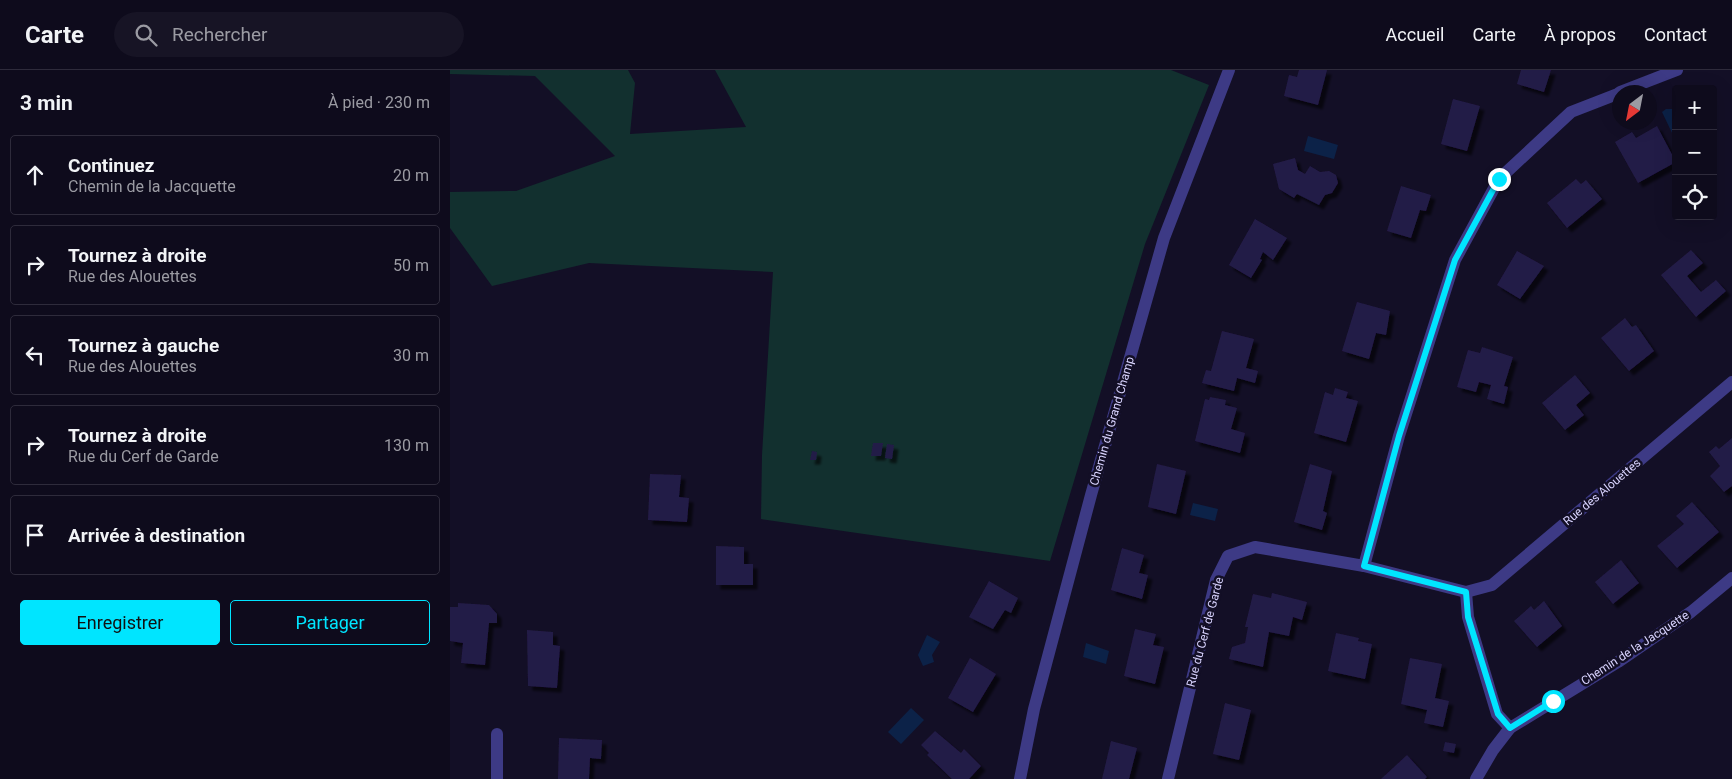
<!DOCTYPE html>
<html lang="fr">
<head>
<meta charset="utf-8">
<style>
	body { margin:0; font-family:Roboto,sans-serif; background:#171425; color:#f1f3f6 }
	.controls { position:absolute; right:15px; top:15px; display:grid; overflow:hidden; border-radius:5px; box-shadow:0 5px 20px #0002 }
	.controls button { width:45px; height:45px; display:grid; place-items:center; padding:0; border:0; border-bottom:1px solid #2e2b3b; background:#0e0b1c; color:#f1f3f6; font:25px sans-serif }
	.compass { position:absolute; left:1162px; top:15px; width:45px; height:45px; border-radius:50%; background:#0e0b1c; box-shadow:0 5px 20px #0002; rotate:212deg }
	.stop { position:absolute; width:15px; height:15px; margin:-11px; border:4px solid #00e5ff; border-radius:50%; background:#fff }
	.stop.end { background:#00e5ff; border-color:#fff; box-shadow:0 1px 5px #0008 }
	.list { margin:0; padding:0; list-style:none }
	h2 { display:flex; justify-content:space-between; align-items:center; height:65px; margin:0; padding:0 20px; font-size:21px }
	h2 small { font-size:16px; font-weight:400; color:#9b9ba3 }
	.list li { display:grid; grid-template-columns:32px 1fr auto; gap:15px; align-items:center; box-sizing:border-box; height:80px; margin:0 10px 10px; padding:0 10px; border:1px solid #2e2b3b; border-radius:5px }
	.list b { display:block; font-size:19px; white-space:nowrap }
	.list p { margin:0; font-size:16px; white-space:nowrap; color:#9b9ba3 }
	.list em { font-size:16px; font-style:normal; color:#9b9ba3 }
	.actions { display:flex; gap:10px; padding:15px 20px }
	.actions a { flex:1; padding:11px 0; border:1px solid #00e5ff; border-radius:5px; text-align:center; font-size:18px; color:#00e5ff }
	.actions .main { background:#00e5ff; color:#111 }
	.icon { flex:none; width:28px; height:28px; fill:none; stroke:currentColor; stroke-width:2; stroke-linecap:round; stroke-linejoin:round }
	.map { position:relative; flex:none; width:1282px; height:709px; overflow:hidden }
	header { display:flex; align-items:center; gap:30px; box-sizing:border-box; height:70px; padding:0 25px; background:#0e0b1c; border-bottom:1px solid #2e2b3b }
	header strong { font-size:24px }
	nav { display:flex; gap:28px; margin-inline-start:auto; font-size:18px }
	.search { width:350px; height:45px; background:#171425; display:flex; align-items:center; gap:12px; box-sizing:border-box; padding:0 18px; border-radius:28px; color:#9b9ba3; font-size:19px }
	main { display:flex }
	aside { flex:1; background:#0e0b1c }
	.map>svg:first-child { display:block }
	.green { fill:#12302f }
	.water { fill:#0c2248 }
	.building { fill:#241b47; filter:url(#shadow) }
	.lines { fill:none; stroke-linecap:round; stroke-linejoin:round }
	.street { stroke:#3d3a85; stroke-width:12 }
	.route { stroke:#00e5ff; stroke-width:6 }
	.labels { text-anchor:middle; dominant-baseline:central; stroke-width:5; stroke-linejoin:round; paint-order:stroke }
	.street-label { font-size:12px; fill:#d9d4ff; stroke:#130f26 }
</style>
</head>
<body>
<header>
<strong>Carte</strong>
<div class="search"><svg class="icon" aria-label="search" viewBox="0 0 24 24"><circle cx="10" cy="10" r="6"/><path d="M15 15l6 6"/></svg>Rechercher</div>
<nav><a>Accueil</a><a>Carte</a><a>À propos</a><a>Contact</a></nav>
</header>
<main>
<aside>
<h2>3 min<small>À pied · 230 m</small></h2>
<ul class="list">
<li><svg class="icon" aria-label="ahead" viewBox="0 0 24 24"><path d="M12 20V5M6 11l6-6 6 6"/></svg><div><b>Continuez</b><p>Chemin de la Jacquette</p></div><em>20 m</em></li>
<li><svg class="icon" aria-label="right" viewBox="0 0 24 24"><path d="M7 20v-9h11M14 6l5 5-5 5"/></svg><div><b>Tournez à droite</b><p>Rue des Alouettes</p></div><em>50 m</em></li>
<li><svg class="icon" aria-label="left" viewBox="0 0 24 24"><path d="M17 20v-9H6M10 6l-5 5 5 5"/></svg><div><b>Tournez à gauche</b><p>Rue des Alouettes</p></div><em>30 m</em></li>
<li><svg class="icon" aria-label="right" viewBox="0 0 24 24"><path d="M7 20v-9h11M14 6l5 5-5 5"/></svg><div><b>Tournez à droite</b><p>Rue du Cerf de Garde</p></div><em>130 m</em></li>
<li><svg class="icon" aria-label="arrive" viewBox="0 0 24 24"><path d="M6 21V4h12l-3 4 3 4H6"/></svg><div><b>Arrivée à destination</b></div></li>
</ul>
<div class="actions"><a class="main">Enregistrer</a><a>Partager</a></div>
</aside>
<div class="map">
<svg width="1282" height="709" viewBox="0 0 1282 709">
	<defs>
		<filter id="shadow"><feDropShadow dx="4.5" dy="4.5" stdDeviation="1" flood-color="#0009"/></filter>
	</defs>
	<rect width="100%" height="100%" fill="#130f26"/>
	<polygon class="green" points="0,0 178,0 185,13 180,64 296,57 265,0 721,0 759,15 695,174 600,491 311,449 312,385 323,202 139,193 42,216 0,158 0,122 66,121 165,86 85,6 0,4"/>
	<g class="water">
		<polygon points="1216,39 1226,39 1226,65 1223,65 1212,42"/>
		<polygon points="858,66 888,75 884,89 854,81"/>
		<polygon points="743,433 768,439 765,451 740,445"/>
		<polygon points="477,565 490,572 482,585 484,592 473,596 468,585"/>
		<polygon points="636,573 659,581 656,594 633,587"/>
		<polygon points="461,638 474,650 451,674 438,662"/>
	</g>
	<g class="building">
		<polygon points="849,0 877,0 868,35 834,26 839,5 847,7"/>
		<polygon points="1071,0 1101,0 1094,22 1067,14"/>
		<polygon points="1003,29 1030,36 1017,81 991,74"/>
		<polygon points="1207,56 1226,92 1188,113 1165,72 1182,62 1186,68"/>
		<polygon points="845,88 848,100 855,104 860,96 870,102 879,101 886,105 888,113 882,123 875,125 869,135 847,124 844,128 829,119 823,94"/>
		<polygon points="1126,109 1131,114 1136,110 1152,129 1117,158 1097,133"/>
		<polygon points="951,116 981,125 976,141 970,140 961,168 937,161"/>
		<polygon points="805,149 837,168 823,190 813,182 810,189 812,190 801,208 779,195"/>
		<polygon points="1241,180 1253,193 1237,206 1251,222 1266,210 1276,221 1246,247 1211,205"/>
		<polygon points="1067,181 1094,196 1070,229 1047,215"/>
		<polygon points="907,232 940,241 936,265 926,263 919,289 892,281"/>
		<polygon points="1175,248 1182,257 1186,255 1204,281 1179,301 1151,268"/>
		<polygon points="772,261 804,269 796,298 808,301 805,313 787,308 784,321 752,313 756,300 761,301"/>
		<polygon points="1032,277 1063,287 1054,316 1058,317 1054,334 1037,329 1041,315 1029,312 1026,322 1007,317 1018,280 1030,283"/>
		<polygon points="1125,305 1140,323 1126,335 1134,345 1115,360 1092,333"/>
		<polygon points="885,318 898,322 896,328 908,331 896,372 864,363 875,322 883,325"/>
		<polygon points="760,327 776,330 775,335 787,338 781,359 795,363 790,383 745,371 755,329 759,330"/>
		<polygon points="1282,368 1282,416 1274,422 1260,406 1270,396 1259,382 1266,376 1269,379"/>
		<polygon points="423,373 433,373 431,386 421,386"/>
		<polygon points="437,374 444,375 442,389 435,388"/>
		<polygon points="362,381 367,382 366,390 360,390"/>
		<polygon points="707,394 736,401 726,444 698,437"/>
		<polygon points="860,394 882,401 873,441 877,443 872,460 844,452"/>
		<polygon points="200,404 231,405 229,427 239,428 237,452 198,450"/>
		<polygon points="1242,432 1269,462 1227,498 1207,476 1234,454 1226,446"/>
		<polygon points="266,476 294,477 294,494 303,494 303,515 266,515"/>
		<polygon points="672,478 694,485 689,503 698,505 692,529 661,520"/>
		<polygon points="1171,490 1189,513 1163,534 1145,512"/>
		<polygon points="539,511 568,528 561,543 555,540 543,559 519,547"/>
		<polygon points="822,523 857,532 852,550 843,547 839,566 819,562 813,597 779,589 782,577 795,573 798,557 795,557 803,524 821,528"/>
		<polygon points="1094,531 1112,556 1087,577 1064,551 1081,536 1084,540"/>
		<polygon points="8,533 39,535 47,544 47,553 39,553 35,595 11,593 13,573 0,571 0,537 8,537"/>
		<polygon points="685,559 706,564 703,575 714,577 705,614 674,606"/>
		<polygon points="77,560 103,562 103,575 110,576 107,618 78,616"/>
		<polygon points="886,563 909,568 908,571 922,574 915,609 878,601"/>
		<polygon points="520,588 546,604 523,642 498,628"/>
		<polygon points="960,588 992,594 985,628 999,631 993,657 974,653 977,640 951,634"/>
		<polygon points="775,633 801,640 789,690 763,684"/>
		<polygon points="485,661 511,683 514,679 531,696 519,709 502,709 477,685 479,683 471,675"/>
		<polygon points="109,668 152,670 151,689 140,688 139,709 108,709"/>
		<polygon points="661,671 687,678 679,709 652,709"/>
		<polygon points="995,672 1006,674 1004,683 993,681"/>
		<polygon points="957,685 977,707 975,709 931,709"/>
	</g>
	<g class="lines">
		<g class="street">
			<polyline points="1170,22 1227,0"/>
			<polyline points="914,496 1016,522 1018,547 1047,644 1060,658"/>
			<polyline points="1016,522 1042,515 1282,312"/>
			<polyline points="47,709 47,664"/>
			<polyline points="570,709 584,639 641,425 714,168 779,0"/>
			<polyline points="718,709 766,510 778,486 805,477 914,496 949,366 1005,190 1049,109 1121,42 1170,23"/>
			<polyline points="1026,709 1043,680 1060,658 1168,592 1241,542 1282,508"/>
		</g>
	</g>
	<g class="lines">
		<polyline class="route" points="1049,109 1005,190 949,366 914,496 1016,522 1018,547 1048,644 1060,658 1103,631"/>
	</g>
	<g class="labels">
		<g class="street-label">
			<text transform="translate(662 351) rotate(-74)">Chemin du Grand Champ</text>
			<text transform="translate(1152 422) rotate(-40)">Rue des Alouettes</text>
			<text transform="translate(755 562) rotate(-75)">Rue du Cerf de Garde</text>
			<text transform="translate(1185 578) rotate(-33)">Chemin de la Jacquette</text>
		</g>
	</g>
</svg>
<div class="controls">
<button>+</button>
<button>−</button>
<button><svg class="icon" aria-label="locate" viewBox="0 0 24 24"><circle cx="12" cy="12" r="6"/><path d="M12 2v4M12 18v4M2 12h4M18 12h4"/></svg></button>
</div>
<svg class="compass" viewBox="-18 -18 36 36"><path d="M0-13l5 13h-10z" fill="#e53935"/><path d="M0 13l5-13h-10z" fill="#9b9ba3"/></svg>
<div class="stop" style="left:1103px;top:631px"></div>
<div class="stop end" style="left:1049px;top:109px"></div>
</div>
</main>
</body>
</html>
